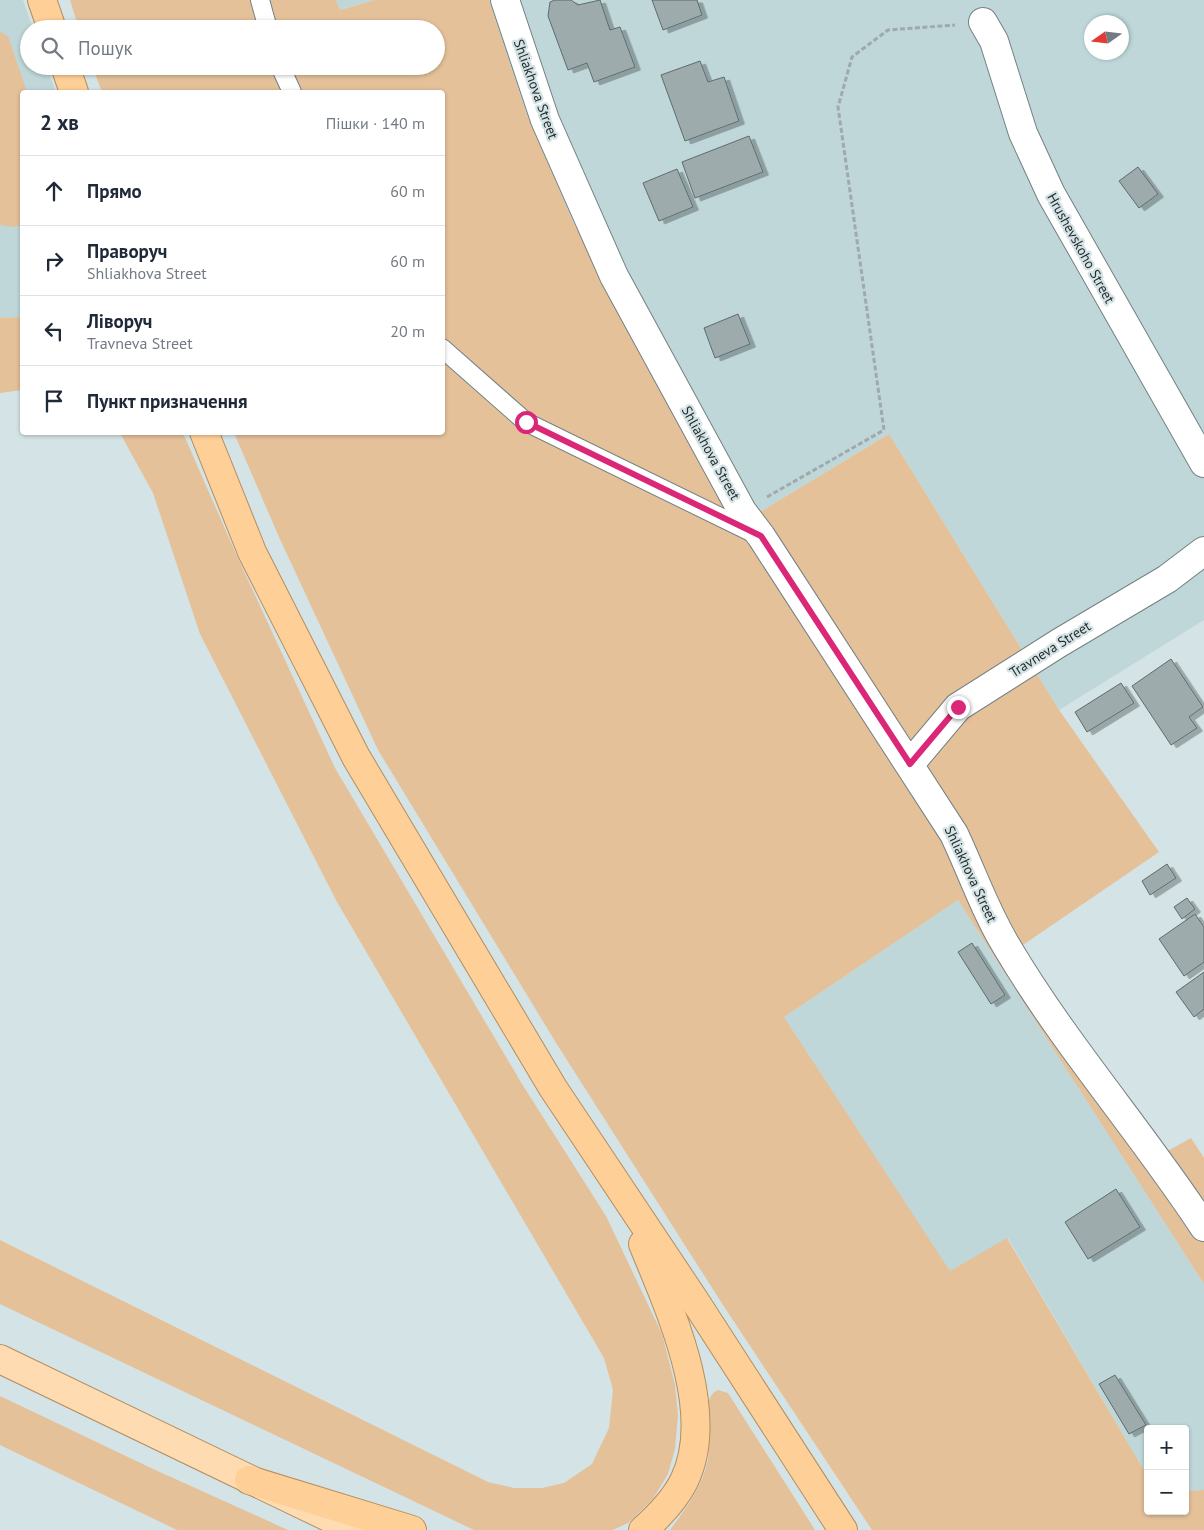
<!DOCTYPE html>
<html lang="uk">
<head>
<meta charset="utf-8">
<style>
	body { margin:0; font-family:"PT Sans",sans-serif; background:#f2f2f3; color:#1f2937 }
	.controls { position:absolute; right:15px; bottom:15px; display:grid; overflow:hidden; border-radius:5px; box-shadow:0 1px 4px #0004 }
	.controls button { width:45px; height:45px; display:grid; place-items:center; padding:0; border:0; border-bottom:1px solid #e0e1e3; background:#fff; color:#1f2937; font:25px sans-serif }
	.compass { position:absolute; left:1084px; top:15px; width:45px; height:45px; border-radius:50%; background:#fff; box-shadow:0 1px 4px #0004; rotate:256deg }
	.stop { position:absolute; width:15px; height:15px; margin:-11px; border:4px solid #db2777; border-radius:50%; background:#fff }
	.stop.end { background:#db2777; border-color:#fff; box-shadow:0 1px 5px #0008 }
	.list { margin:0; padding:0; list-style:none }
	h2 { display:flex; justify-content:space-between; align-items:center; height:65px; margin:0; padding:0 20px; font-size:21px }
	h2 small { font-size:16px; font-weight:400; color:#747a83 }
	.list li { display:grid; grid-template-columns:32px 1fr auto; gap:15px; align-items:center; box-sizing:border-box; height:70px; padding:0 20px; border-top:1px solid #e0e1e3 }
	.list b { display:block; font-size:19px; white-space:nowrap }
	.list p { margin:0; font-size:16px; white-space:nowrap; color:#747a83 }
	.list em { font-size:16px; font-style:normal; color:#747a83 }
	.icon { flex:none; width:28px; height:28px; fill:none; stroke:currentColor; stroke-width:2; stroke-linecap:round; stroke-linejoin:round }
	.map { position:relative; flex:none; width:1204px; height:1530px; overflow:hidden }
	.search { position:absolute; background:#fff; box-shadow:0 1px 4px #0004; left:20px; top:20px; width:425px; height:55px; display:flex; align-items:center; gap:12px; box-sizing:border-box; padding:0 18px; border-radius:28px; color:#747a83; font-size:19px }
	.panel { position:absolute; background:#fff; box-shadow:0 1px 4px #0004; left:20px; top:90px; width:425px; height:345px; border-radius:5px }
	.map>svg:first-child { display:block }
	.built { fill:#bfd7d9; fill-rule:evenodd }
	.green { fill:#e4c199 }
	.building { fill:#9dabac; stroke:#5e6b6d; filter:url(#shadow) }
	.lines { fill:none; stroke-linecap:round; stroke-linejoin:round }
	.service-casing { stroke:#748183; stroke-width:20 }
	.minor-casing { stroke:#748183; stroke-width:30 }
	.primary-casing { stroke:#b38e61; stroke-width:30 }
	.trunk-casing { stroke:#b38e61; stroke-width:30 }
	.path { stroke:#9eaaac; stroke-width:3; stroke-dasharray:5 2.5; stroke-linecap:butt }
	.service { stroke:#fff; stroke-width:18 }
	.minor { stroke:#fff; stroke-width:28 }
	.primary { stroke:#fedbb1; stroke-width:28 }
	.trunk { stroke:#fecf97; stroke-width:28 }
	.route { stroke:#db2777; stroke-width:6 }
	.labels { text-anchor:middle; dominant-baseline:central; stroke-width:4.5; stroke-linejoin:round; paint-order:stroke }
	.street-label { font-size:14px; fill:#272d2e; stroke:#d4e3e5 }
</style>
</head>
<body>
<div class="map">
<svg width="1204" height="1530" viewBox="0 0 1204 1530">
	<defs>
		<filter id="shadow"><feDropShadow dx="5.5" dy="3" stdDeviation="0" flood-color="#0004"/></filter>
	</defs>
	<rect width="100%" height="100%" fill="#d4e3e5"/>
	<g class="built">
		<polygon points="0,0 23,0 33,29 29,29 29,66 46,66 56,92 22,92 22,317 0,318"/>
		<polygon points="336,0 375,0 339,10"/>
		<path d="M489 0H1204V620L1059 710 889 434 755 515 585 215 573 222 526 112ZM1092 22H1122V52H1092Z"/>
		<polygon points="958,900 1204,1284 1204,1490 1185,1491 1185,1429 1148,1429 1148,1477 1008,1238 950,1272 784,1017"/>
	</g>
	<g class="green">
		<polygon points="70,0 336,0 340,10 375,0 489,0 526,112 573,222 682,419 1204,1239 1204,1284 958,900 784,1017 950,1271 1007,1238 1148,1477 1148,1511 1185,1511 1185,1491 1204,1490 1204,1530 872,1530 723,1305 558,1046 378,750 279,537 234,433 442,432 442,92 102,92 92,66 436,66 436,29 79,29"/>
		<polygon points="0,32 8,36 27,92 22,92 22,224 15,227 0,225"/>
		<polygon points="22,317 22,390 0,393 0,318"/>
		<polygon points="120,433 183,433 236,554 335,768 522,1084 606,1216 662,1334 675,1385 678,1415 675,1449 668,1474 653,1499 628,1523 613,1530 474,1530 0,1304 0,1240 488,1482 514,1488 542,1488 564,1483 592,1464 609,1428 613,1390 604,1358 337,902 200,634 153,493"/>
		<polygon points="889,434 1059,710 1159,852 1017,949 755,515"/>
		<polygon points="1191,1138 1204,1158 1204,1208 1166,1152"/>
		<path d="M718 1390 728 1393 815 1530H670C686 1508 703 1486 708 1459 711 1442 699 1396 718 1390Z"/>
		<polygon points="0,1396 151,1468 288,1530 177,1530 0,1445"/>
	</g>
	<g class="building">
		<polygon points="555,0 571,0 578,5 600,0 610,30 620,27 635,67 594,82 587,63 568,70 548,16 550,2"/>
		<polygon points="652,0 697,0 702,15 663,30"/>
		<polygon points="700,61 708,82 724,77 739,121 685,141 661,75"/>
		<polygon points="749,136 763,172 695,198 682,162"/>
		<polygon points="1138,167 1158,194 1139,208 1119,181"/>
		<polygon points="677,169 693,207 659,221 643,183"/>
		<polygon points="738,314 750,344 715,358 704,328"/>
		<polygon points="1171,659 1203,707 1189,717 1197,728 1171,745 1132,686"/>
		<polygon points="1121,683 1134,703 1087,732 1075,712"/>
		<polygon points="1167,864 1176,878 1150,895 1142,881"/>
		<polygon points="1187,898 1195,909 1182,919 1174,907"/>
		<polygon points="1195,914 1204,927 1204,962 1184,976 1159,939"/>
		<polygon points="972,943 1005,995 991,1004 958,952"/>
		<polygon points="1204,972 1204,1009 1194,1017 1176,992"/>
		<polygon points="1116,1189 1140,1227 1088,1259 1065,1222"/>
		<polygon points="1115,1375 1146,1425 1129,1434 1099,1384"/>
	</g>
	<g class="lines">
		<defs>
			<g id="service">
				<polyline points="260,0 268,29"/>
				<polyline points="280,66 292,92"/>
				<polyline points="442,348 526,422 755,534"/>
			</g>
			<g id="minor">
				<path d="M505 0 545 120 614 276 742 511 761 536 954 834C972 872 985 911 1007 947 1065 1045 1141 1131 1204 1227"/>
				<polyline points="983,22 994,41 1023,133 1051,194 1204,463"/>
				<polyline points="910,764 958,707 1059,643 1167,579 1204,551"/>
			</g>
			<polyline id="primary" points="0,1359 355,1530"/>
			<g id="trunk">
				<polyline points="42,0 52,29"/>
				<polyline points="65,66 74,92"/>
				<polyline points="204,432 252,552 356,757 553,1088 695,1301 843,1530"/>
				<polyline points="249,1480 412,1530"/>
				<path d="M643 1530C659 1516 674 1501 684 1481 718 1412 669 1308 643 1244"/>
			</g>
		</defs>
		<use href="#service" class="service-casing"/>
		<use href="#minor" class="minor-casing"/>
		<use href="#primary" class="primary-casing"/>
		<use href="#trunk" class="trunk-casing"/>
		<polyline class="path" points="767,497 884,430 838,107 852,57 888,30 955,25"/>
		<use href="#service" class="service"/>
		<use href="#minor" class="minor"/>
		<use href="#primary" class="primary"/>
		<use href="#trunk" class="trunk"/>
	</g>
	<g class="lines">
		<polyline class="route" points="526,422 761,536 910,764 958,707"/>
	</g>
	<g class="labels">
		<g class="street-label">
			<text transform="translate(536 89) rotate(70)">Shliakhova Street</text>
			<text transform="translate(1081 248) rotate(61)">Hrushevskoho Street</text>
			<text transform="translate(711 453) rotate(61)">Shliakhova Street</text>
			<text transform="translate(1050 649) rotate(-32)">Travneva Street</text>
			<text transform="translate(971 874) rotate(65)">Shliakhova Street</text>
		</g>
	</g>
</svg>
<div class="controls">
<button>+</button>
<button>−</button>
</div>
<svg class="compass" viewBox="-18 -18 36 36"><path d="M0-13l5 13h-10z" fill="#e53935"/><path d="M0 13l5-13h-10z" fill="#747a83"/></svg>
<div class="stop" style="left:526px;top:422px"></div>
<div class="stop end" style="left:958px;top:707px"></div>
<div class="search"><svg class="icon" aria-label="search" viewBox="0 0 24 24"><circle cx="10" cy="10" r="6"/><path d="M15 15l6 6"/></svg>Пошук</div>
<section class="panel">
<h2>2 хв<small>Пішки · 140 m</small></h2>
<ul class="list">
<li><svg class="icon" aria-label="ahead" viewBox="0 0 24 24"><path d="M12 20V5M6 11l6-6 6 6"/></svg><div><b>Прямо</b></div><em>60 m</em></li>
<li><svg class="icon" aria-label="right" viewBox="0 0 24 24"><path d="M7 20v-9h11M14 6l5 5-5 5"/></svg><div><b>Праворуч</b><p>Shliakhova Street</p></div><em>60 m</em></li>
<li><svg class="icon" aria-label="left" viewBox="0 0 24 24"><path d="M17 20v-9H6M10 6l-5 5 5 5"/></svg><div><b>Ліворуч</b><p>Travneva Street</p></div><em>20 m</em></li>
<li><svg class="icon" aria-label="arrive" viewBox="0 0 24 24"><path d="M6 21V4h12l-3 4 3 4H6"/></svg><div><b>Пункт призначення</b></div></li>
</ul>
</section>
</div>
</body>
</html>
